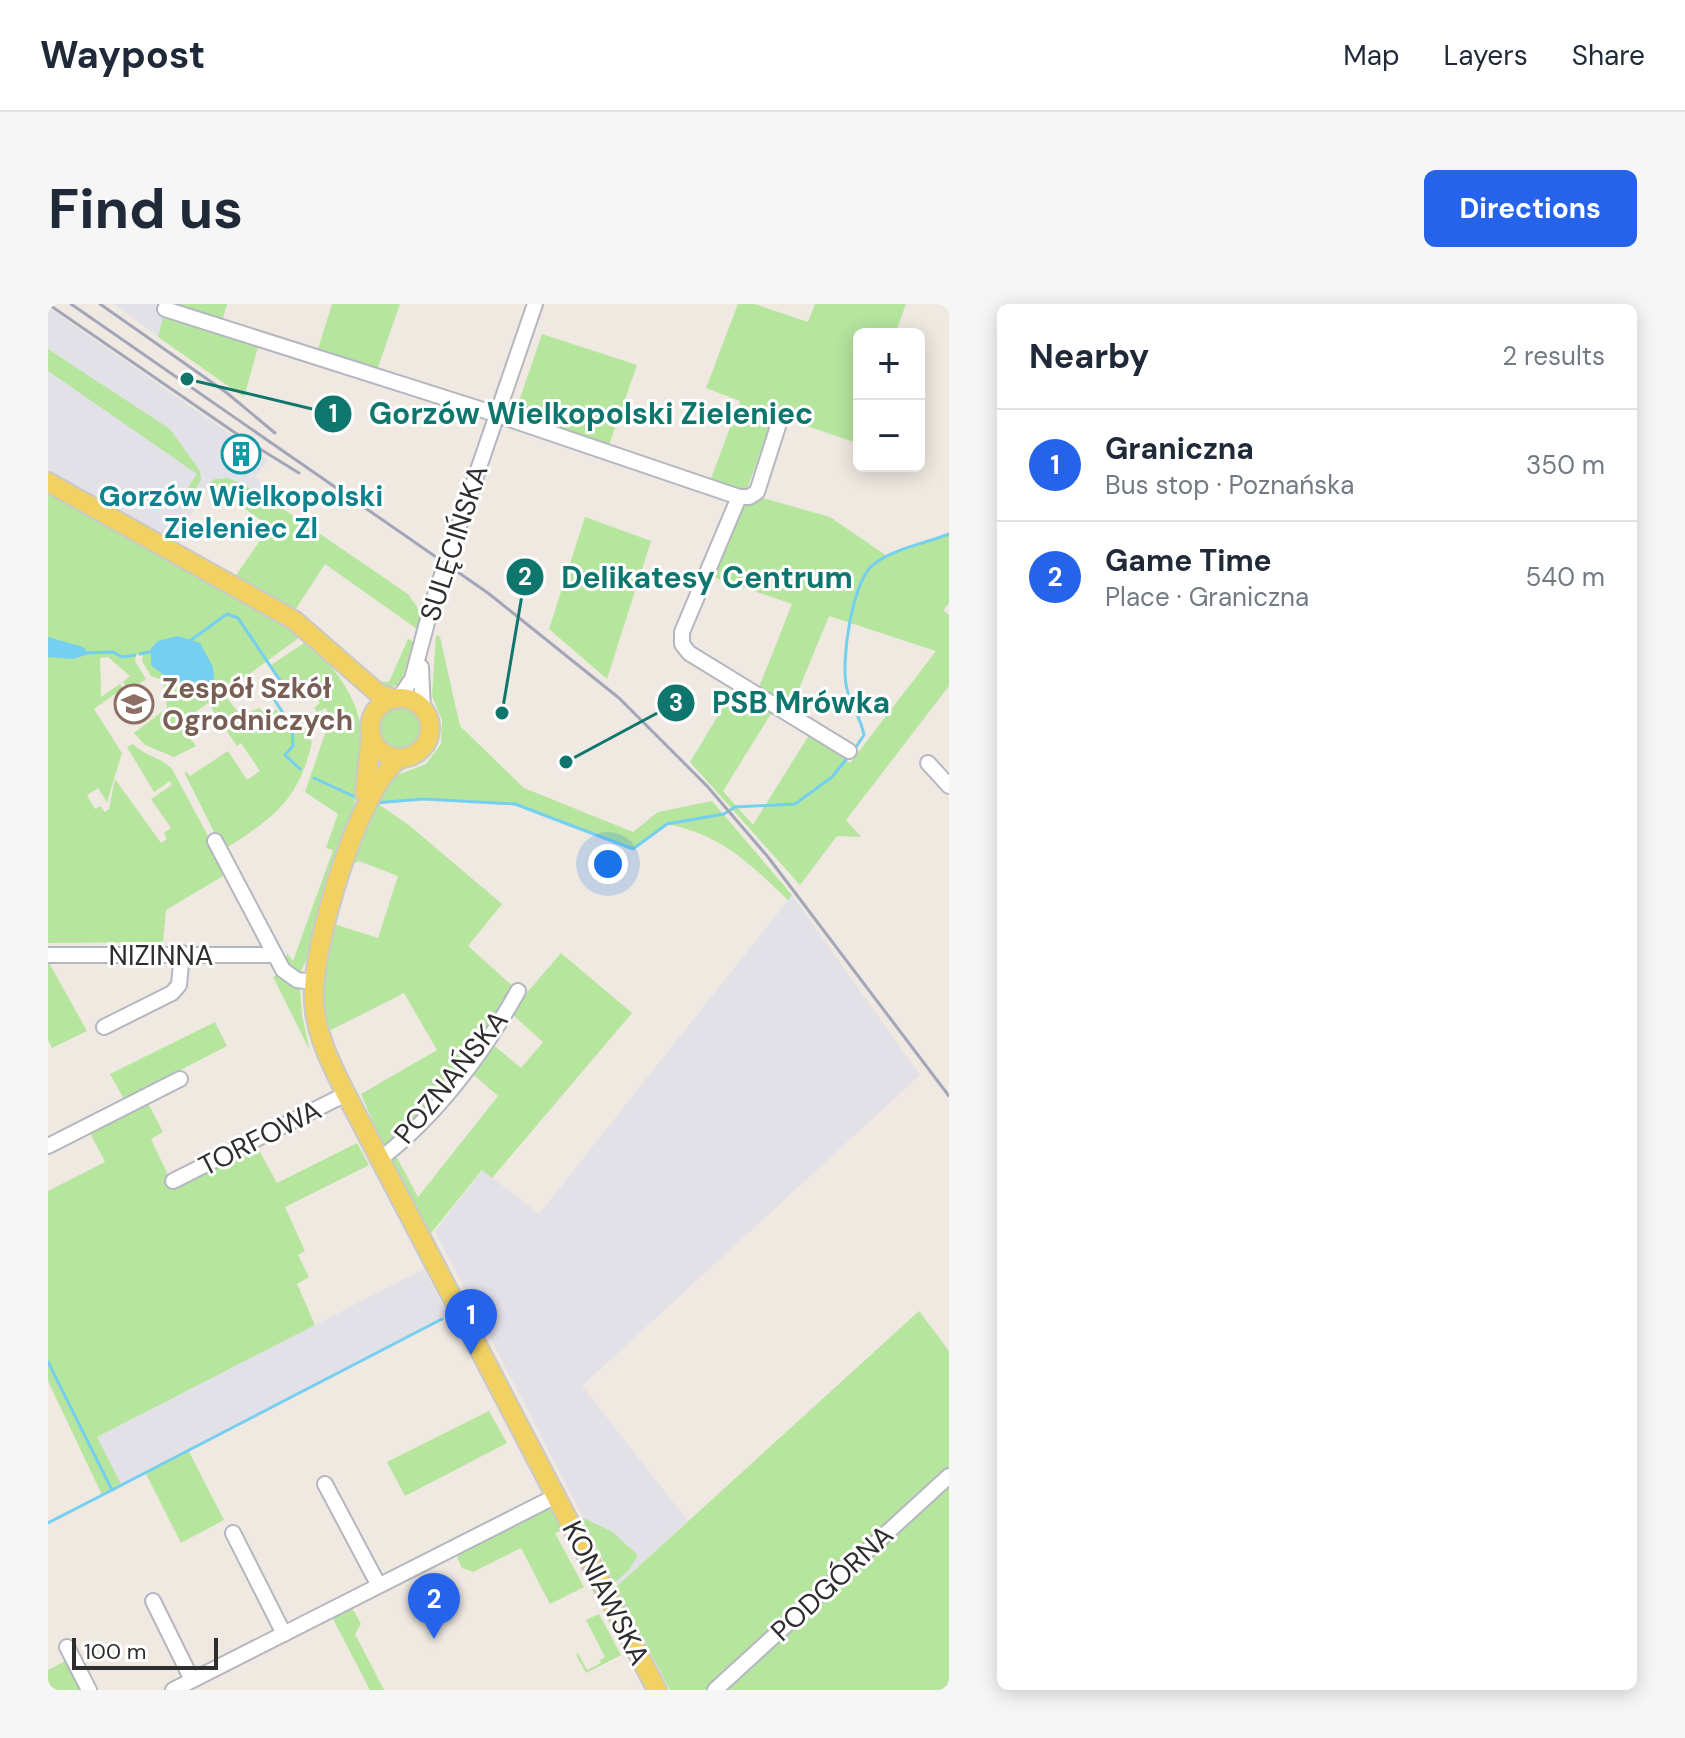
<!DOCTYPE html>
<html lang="en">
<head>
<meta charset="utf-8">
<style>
	body { margin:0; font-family:"DM Sans",sans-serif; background:#f6f6f7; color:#1f2937 }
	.controls { position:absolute; right:24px; top:24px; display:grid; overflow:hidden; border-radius:12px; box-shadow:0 4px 20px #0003 }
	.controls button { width:72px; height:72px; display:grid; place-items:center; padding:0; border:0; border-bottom:2px solid #e0e1e3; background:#fff; color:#1f2937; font:40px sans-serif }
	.scale { position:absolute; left:24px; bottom:20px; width:146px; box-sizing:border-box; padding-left:8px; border:4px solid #2e2e2e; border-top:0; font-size:22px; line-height:28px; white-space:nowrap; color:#2e2e2e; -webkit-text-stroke:6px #fff; paint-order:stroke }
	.you { position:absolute; left:560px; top:560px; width:28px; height:28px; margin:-20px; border:6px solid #fff; border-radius:50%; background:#1a73e8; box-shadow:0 0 0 12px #1a73e833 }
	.badge { display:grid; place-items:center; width:52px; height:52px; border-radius:50%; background:#2563eb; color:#fff; font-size:26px; font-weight:700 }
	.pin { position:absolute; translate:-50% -66px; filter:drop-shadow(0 2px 4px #0008) }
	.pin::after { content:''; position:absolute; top:42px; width:28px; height:24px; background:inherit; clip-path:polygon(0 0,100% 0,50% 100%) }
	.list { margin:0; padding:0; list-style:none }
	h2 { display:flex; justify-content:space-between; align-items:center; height:104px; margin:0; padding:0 32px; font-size:34px }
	h2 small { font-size:26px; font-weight:400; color:#747a83 }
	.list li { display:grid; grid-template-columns:52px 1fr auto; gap:24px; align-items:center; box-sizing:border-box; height:112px; padding:0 32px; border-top:2px solid #e0e1e3 }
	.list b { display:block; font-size:30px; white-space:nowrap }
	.list p { margin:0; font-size:26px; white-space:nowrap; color:#747a83 }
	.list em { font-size:26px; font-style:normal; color:#747a83 }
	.map { position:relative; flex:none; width:901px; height:1386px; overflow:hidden; border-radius:12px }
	header { display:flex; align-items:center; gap:48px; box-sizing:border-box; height:112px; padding:0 40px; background:#fff; border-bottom:2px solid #e0e1e3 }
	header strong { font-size:38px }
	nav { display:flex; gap:44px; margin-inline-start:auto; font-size:28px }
	.intro { display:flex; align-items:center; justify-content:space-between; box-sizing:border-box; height:192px; padding:0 48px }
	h1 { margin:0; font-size:56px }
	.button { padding:20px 36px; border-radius:12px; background:#2563eb; color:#fff; font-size:28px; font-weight:700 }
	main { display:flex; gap:48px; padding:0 48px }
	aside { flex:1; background:#fff; border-radius:12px; box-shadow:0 4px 20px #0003 }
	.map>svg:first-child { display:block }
	.industrial { fill:#e3e1e8 }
	.green { fill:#b6e59e }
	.water { fill:#75cff0 }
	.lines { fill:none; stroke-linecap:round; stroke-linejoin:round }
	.stream { stroke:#75cff0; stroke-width:3 }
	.minor-casing { stroke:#b4b7c1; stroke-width:18 }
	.major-casing { stroke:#c9c9c9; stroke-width:22 }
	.minor { stroke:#fff; stroke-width:14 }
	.major { stroke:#f2d163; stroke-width:18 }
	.rail { stroke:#a3a6b8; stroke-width:3 }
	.labels { text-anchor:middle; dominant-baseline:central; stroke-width:6; stroke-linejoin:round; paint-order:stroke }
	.culture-label { font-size:28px; font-weight:bold; fill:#0d838f; stroke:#fff }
	.street-label { font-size:28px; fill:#2e2e2e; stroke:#fff }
	.education-label { font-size:28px; font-weight:bold; fill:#785e54; stroke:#fff; text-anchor:start }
	.leader { fill:none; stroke:#0f766e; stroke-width:3 }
	.callout-dot { fill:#0f766e; stroke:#fff; stroke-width:3 }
	.mark-label { font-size:24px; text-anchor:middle; font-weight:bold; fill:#fff }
	.callout-label { font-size:30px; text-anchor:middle; font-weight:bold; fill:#0f766e; stroke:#fff; stroke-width:6; stroke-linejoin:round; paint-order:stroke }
</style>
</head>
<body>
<header>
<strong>Waypost</strong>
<nav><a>Map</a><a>Layers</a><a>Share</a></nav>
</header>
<div class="intro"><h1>Find us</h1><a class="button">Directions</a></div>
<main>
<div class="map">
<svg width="901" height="1386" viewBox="0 0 901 1386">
	<rect width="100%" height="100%" fill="#efe9e1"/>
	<g class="industrial">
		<polygon points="66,0 115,0 117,5 110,33"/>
		<polygon points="0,3 220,157 207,173 215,180 208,189 193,178 160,180 123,247 0,178"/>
		<polygon points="744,591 872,771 534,1082 640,1217 570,1281 387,927 435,866 491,910"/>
		<polygon points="376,965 400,1012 73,1180 49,1133"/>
	</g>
	<g class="green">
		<polygon points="117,0 179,0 173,21"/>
		<polygon points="284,0 352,0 329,66 269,48"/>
		<polygon points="690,0 707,0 760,18 767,0 858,0 847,30 811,30 809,139 726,111 698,188 662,177 692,97 658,84"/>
		<polygon points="117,5 212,36 196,93 110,33"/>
		<polygon points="494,30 589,61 560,144 466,112"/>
		<polygon points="0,45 122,125 152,167 153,176 144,191 133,194 149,170 0,67"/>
		<polygon points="180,174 209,187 360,290 374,310 369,325 277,260 242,314 182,280 222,222 160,180 167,175"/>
		<path d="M0 190 232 318 252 333 175 389 193 412 211 404 221 412 228 405 240 422 252 414 264 438C251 497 224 515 175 546L137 470 138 467 142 472 180 447 199 476 212 467 193 439 189 442 160 399 131 420 148 442 126 453 97 441 86 429 119 404 115 376 103 372 94 357 95 351 88 350 87 357 98 375 85 384 82 380 78 382 75 378 82 372 60 353 52 354 53 393 72 380 75 384 46 405 74 449 59 498 50 484 39 491 47 505 52 502 57 508 61 505 67 475 113 539 119 535 116 529 123 524 103 495 124 481 122 477 106 488 79 443 85 440C96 452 113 453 124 465L180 569 118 606 115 638 0 639Z"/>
		<polygon points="711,193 782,213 839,252 901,230 901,299 895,306 901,311 901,382 798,516 813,533 789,532 752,581 642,458 686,385 724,408 675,487 705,521 761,431 802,459 888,347 781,312 744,402 711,383 744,300 665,273 694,202"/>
		<polygon points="537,213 603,237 559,375 501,325"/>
		<path d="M388 331 392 333 412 422 476 484 585 528 610 508 664 497 744 591 740 596C701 559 674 531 619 520L585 545 467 500 375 495 329 499 362 522 454 600 420 642 470 687 402 777 338 848 313 790 389 746 356 689 283 726C264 690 276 657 286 620L330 634 350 572 311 557 305 560 328 500 347 472 378 460 393 440 394 416 384 392Z"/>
		<polygon points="360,335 366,338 352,380 341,384 326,377 341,378"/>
		<path d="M259 337C346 417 314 480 281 577 271 607 265 643 252 670L237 660 239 649 245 657 285 546 278 544 290 510 257 488 282 415 278 404 269 408 266 404 272 399 256 376 251 379 248 376 237 384 223 361Z"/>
		<circle cx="352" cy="426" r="23"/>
		<polygon points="513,649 584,709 444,874 434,866 379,934 339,854 349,854 370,893 450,792 419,765 443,739 473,764 495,738 465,711 476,692"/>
		<polygon points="0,657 39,727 4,744 0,736"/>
		<polygon points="231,670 252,684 254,711 262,747 225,673"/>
		<polygon points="167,718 179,742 76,795 62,770"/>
		<polygon points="100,799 115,828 103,835 121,873 208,841 229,879 309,839 321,861 237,903 257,947 250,951 261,973 249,980 267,1021 49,1133 73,1180 54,1191 0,1077 0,887 57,858 42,829"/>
		<polygon points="871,1007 901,1047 901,1170 657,1386 622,1386 568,1283"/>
		<polygon points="441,1107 459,1139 357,1192 339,1158"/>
		<polygon points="140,1146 176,1216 133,1239 97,1168"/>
		<polygon points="901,1174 901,1386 675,1386"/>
		<polygon points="497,1204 503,1206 514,1226 507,1229 536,1283 502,1300 473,1244 425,1268 414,1264 409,1253 412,1247"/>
		<polygon points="533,1213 563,1227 590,1251 581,1266 566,1279"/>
		<polygon points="303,1302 313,1320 307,1330 336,1386 322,1386 283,1311"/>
		<polygon points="551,1310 573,1351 538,1369 528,1351 530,1349 539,1366 553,1359 552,1356 557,1353 538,1316"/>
		<polygon points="17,1357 32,1386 0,1386 0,1366"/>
	</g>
	<g class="water">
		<path d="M130 332 152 339 165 363 167 385C146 394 119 374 103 361V344L110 337Z"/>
		<polygon points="0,333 35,343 41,350 25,355 0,353"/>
	</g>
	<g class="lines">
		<g class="stream">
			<polyline points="143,336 179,310 190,314 233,378 224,392 244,423 245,442 237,451 252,465"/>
			<polyline points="37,349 65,348 74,353 87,351"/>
			<polyline points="92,350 105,347"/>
			<path d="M806 446 816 431C813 414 803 401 799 385 792 360 804 275 826 260 847 244 876 240 901 230"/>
			<polyline points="266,474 305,492"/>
			<polyline points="327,499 375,495 467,500 585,545 619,520 676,510 687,503 747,500 784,473 801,452"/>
			<polyline points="0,1058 64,1186 394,1015"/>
			<polyline points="0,1219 64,1186"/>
		</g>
		<defs>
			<g id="minor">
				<polyline points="117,5 435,106 691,193 634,328 634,340 641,349 801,447"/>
				<polyline points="691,193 701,193 709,188 732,116"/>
				<polyline points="373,363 375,406"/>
				<polyline points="351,394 364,375 384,300 487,0"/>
				<polyline points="880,459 901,482"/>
				<polyline points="167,537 235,666 249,676 265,678"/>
				<polyline points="0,651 227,651"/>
				<polyline points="56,723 124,689 131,681 134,649"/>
				<polyline points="0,842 132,775"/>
				<path d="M332 855C388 813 436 748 470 687"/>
				<polyline points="125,877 298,790"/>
				<polyline points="277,1180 330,1280"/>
				<polyline points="185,1229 236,1330"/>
				<polyline points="105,1297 144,1376"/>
				<polyline points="19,1343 41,1386"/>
				<polyline points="125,1386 508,1192"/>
				<polyline points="667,1386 901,1172"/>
			</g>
			<g id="major">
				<polyline points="0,178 246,316 331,390 347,395"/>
				<circle cx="352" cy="424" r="30"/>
				<path d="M353 454C311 479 262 649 266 698 268 731 283 760 298 790L609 1386"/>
				<polyline points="317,489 323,432"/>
			</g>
		</defs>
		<use href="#minor" class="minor-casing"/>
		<use href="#major" class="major-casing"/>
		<use href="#minor" class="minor"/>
		<use href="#major" class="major"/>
		<g class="rail">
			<polyline points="0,0 199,137 251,169"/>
			<polyline points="23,0 440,289 571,394 659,482 720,553 901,792"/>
			<polyline points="52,0 179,89 227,129"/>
		</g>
	</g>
	<defs>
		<symbol id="building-ring" viewBox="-11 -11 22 22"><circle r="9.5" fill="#fff" stroke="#0f9aa8" stroke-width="1.5"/><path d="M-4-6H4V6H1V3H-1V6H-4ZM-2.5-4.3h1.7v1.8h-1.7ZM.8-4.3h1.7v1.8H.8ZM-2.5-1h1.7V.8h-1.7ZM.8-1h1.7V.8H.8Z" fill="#0f9aa8"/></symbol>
		<symbol id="school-ring" viewBox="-11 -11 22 22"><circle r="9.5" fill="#fff" stroke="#8d6e63" stroke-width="1.5"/><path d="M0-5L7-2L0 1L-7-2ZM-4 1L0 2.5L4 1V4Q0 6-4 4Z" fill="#8d6e63"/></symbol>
	</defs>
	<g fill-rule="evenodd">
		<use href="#building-ring" x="171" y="128" width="44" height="44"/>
		<use href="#school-ring" x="64" y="378" width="44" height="44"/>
	</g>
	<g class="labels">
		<g class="culture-label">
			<text x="193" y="192">Gorzów Wielkopolski<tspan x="193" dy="32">Zieleniec Zl</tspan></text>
		</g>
		<g class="street-label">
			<text transform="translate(406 239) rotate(-72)">SULĘCIŃSKA</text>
			<text x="113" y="651">NIZINNA</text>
			<text transform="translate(403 773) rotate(-51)">POZNAŃSKA</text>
			<text transform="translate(212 834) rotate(-27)">TORFOWA</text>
			<text transform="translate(784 1279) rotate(-43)">PODGÓRNA</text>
			<text transform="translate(558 1289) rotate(63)">KONIAWSKA</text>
		</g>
		<g class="education-label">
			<text x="114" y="384">Zespół Szkół<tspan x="114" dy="32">Ogrodniczych</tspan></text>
		</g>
	</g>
	<path class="leader" d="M139 75L285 110M454 409L477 273M518 458L628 399"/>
	<g class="callout-dot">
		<circle cx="139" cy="75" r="8"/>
		<circle cx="454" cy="409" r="8"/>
		<circle cx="518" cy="458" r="8"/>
		<circle cx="285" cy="110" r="20"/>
		<circle cx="477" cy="273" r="20"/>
		<circle cx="628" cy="399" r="20"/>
	</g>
	<g class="mark-label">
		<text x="285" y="118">1</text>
		<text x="477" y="281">2</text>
		<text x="628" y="407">3</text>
	</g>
	<g class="callout-label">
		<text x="543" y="120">Gorzów Wielkopolski Zieleniec</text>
		<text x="659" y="284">Delikatesy Centrum</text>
		<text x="753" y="409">PSB Mrówka</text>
	</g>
</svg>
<div class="controls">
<button>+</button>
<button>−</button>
</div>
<div class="scale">100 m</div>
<div class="you"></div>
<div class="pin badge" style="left:423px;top:1051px">1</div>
<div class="pin badge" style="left:386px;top:1335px">2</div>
</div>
<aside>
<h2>Nearby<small>2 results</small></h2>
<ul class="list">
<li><span class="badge">1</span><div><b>Graniczna</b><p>Bus stop · Poznańska</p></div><em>350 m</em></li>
<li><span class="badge">2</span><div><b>Game Time</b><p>Place · Graniczna</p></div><em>540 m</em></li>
</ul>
</aside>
</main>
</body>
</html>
